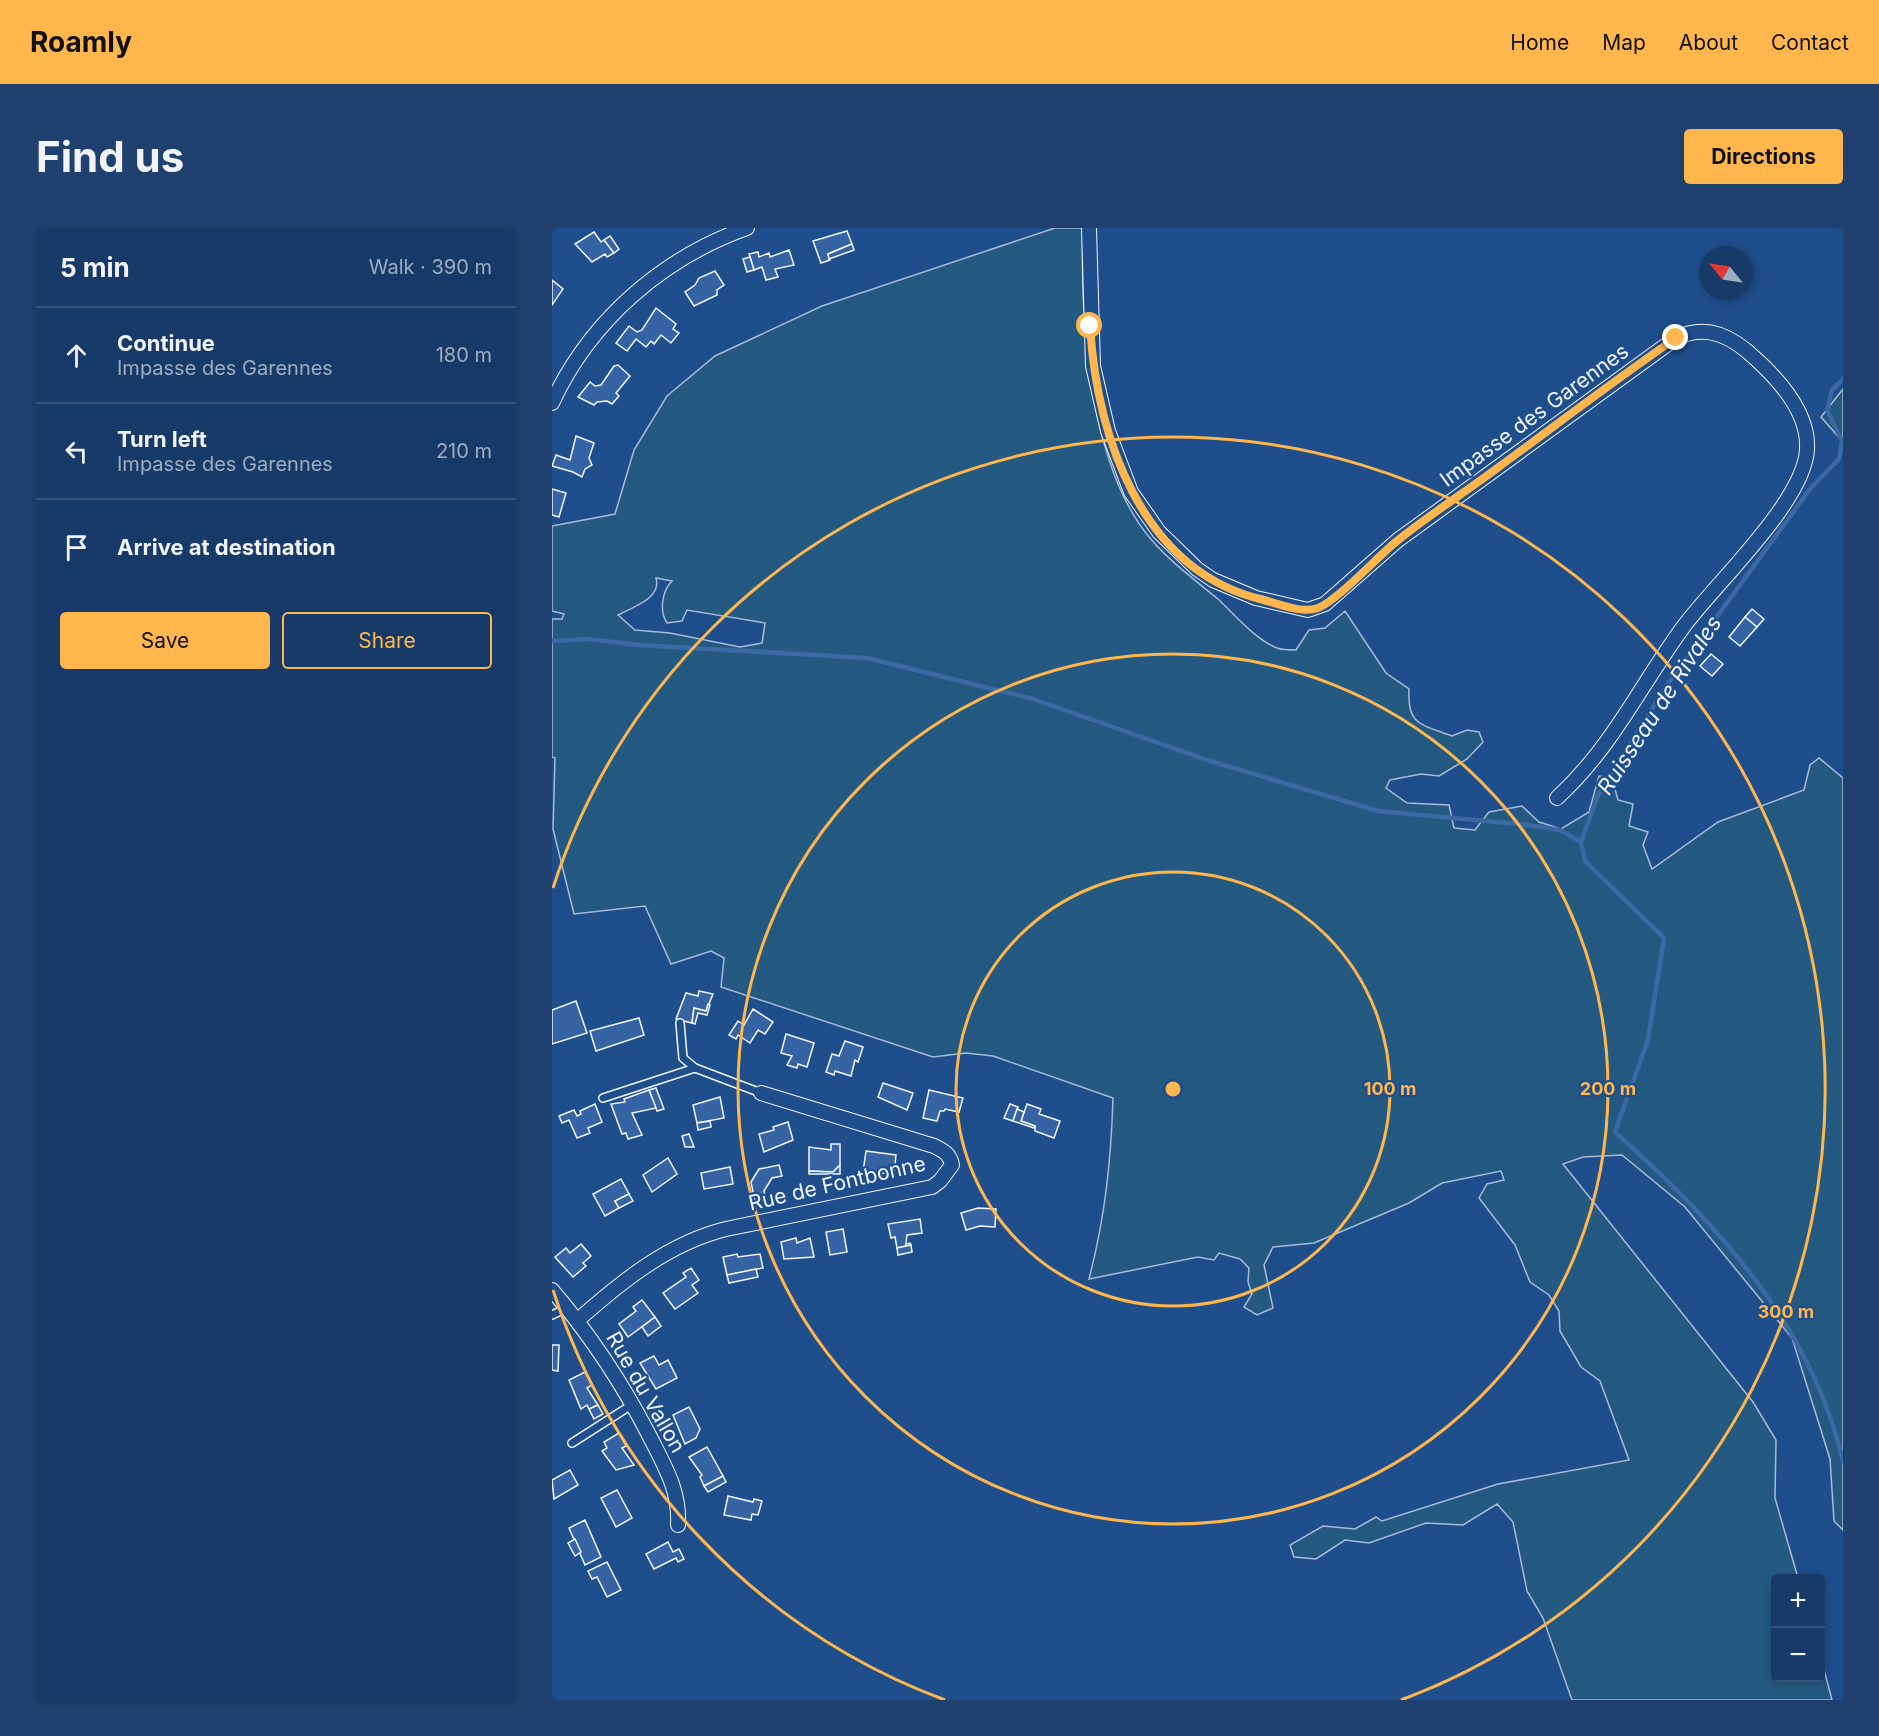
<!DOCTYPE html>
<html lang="en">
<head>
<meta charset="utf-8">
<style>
	body { margin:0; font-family:Inter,sans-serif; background:#20416f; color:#f1f3f6 }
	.controls { position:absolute; right:18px; bottom:18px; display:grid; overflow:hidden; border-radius:6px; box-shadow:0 3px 9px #0003 }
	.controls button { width:54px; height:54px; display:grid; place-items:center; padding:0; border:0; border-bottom:2px solid #36547d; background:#173a69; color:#f1f3f6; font:30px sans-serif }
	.compass { position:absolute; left:1147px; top:18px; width:54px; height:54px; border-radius:50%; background:#173a69; box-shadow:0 3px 9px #0003; rotate:300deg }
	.stop { position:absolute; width:18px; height:18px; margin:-14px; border:4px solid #ffb74d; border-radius:50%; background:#fff }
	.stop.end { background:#ffb74d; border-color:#fff; box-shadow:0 2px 6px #0008 }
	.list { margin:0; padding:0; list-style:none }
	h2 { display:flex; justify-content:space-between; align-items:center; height:78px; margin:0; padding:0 24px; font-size:26px }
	h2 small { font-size:20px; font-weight:400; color:#9eadc0 }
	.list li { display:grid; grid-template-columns:39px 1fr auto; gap:18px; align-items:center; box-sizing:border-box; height:96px; padding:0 24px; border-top:2px solid #36547d }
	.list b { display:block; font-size:22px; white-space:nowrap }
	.list p { margin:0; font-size:20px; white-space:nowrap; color:#9eadc0 }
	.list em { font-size:20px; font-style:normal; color:#9eadc0 }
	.actions { display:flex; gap:12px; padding:18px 24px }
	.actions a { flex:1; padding:14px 0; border:2px solid #ffb74d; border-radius:6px; text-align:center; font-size:21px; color:#ffb74d }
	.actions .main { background:#ffb74d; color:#111 }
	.icon { flex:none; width:33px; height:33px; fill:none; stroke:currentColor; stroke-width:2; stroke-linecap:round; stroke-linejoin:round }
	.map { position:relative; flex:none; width:1291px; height:1472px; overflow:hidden; border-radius:6px }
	header { display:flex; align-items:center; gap:36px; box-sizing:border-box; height:84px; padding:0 30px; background:#ffb74d; color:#111 }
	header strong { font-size:28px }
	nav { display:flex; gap:33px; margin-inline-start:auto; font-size:21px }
	.intro { display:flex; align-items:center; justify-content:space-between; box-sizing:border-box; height:144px; padding:0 36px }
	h1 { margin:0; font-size:42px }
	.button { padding:15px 27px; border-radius:6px; background:#ffb74d; color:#111; font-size:21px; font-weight:700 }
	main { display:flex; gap:36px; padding:0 36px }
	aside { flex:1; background:#173a69; border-radius:6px; box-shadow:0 3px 9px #0003 }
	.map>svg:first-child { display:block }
	.green { fill:#245a82; stroke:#a8bbd7; stroke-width:1.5; fill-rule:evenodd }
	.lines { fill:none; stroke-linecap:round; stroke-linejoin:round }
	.stream { stroke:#3b69a3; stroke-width:4.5 }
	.building { fill:#3563a3; stroke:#f2f6ff; stroke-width:1.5 }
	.lane-casing { stroke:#f2f6ff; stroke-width:10 }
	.street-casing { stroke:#f2f6ff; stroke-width:16 }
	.lane { stroke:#1f4e8c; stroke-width:7 }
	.street { stroke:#1f4e8c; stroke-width:14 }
	.route { stroke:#ffb74d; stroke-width:8 }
	.ring { fill:none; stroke:#ffb74d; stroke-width:3 }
	.labels { text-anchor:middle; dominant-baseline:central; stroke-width:4.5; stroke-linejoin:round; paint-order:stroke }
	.street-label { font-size:21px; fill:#f2f6ff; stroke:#1f4e8c }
	.water-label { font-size:22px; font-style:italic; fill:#f2f6ff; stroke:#1f4e8c }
	.centre { fill:#ffb74d; stroke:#1f4e8c; stroke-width:3 }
	.ring-label { font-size:18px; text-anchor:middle; font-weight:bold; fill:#ffb74d; stroke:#1f4e8c; stroke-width:4.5; stroke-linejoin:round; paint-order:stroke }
</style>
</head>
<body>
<header>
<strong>Roamly</strong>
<nav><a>Home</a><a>Map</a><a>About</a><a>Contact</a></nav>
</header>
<div class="intro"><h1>Find us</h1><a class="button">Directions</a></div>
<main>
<aside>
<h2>5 min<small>Walk · 390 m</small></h2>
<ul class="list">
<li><svg class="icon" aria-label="ahead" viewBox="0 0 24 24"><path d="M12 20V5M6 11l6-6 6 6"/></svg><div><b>Continue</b><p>Impasse des Garennes</p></div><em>180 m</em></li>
<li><svg class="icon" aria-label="left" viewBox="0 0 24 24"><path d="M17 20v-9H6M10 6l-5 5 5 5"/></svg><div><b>Turn left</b><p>Impasse des Garennes</p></div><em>210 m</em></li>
<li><svg class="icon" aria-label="arrive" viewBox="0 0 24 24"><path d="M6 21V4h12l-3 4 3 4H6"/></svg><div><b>Arrive at destination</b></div></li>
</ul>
<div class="actions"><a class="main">Save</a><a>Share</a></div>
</aside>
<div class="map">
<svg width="1291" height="1472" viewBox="0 0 1291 1472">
	<rect width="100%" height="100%" fill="#1f4e8c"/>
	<g class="green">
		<path d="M503 0H531C528 91 537 238 598 310 617 333 643 352 666 371 683 387 704 412 725 420 730 422 738 422 744 422L757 402 773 400 793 383 834 445 857 461C855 498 869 496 900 508L915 502 927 504 931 514 915 531 887 548 869 546 838 552 834 560 855 575 897 577 902 600 923 602 937 584 970 578 987 594 1009 601 1037 584 1047 548 1060 550 1066 572 1081 576 1077 598 1096 604 1091 617 1100 641 1166 594 1252 562 1258 537 1267 530 1291 550V1302L1282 1293 1278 1231 1240 1110 1133 979 1070 927 1031 929 1011 936 1201 1174 1224 1212 1223 1270 1246 1350H1224V1450H1268L1269 1430 1280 1472H1020L991 1390 975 1363 961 1294 945 1276 911 1297 874 1295 817 1315 793 1312 764 1331 742 1329 738 1317 771 1298 803 1301 824 1289 830 1293 946 1256 1077 1232 1048 1153 1029 1139 1008 1103 1007 1083 997 1067 978 1054 963 1017 927 970 935 956 952 952 949 943 890 955 857 975 762 1015 721 1019 712 1037 721 1080 705 1087 692 1079 700 1066 696 1054 697 1040 688 1031 667 1025 662 1032 646 1029 537 1051C553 989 559 934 561 870L441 828 414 825 381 829 169 759 172 730 159 723 119 736 93 678 22 686 1 601 3 530 0 529V391H10L12 386 0 383V298L63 286 82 222 115 168 163 128 270 78ZM104 350 120 353C110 363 107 383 115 395L130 393 135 382 213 395 210 415 188 419 118 405 83 402 66 387C81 379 110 370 104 350Z"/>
		<polygon points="1291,161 1291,214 1269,189"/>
	</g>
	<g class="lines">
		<g class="stream">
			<path d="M1291 151 1280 162 1275 182 1290 213 1287 231 1258 261 1115 457 1046 567 1029 614 1033 633 1112 710 1096 812 1063 904C1164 994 1259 1097 1291 1233"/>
			<polyline points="0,413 36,411 87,417 315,430 481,471 655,532 826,583 976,597 1008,602 1029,614"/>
		</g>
	</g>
	<g class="building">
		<polygon points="295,3 300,16 276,26 278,32 269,35 261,13"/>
		<polygon points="42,4 49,14 52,12 62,25 55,29 53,26 40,34 23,16"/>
		<polygon points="58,8 67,21 62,25 52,12"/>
		<polygon points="300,16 302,22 277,31 276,26"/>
		<polygon points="237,22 242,37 223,41 226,49 214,52 210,39 202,42 197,26 206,24 207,29 217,25 218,29"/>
		<polygon points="198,29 202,42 195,44 191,31"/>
		<polygon points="163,43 172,57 165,62 165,67 142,78 133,64 143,57 147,50"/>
		<polygon points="0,52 11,61 0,77"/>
		<polygon points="104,80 124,96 121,101 127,105 119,115 109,107 102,116 99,113 94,119 84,111 75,123 64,115 77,98 85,104 90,102"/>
		<polygon points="66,137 78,148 64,165 67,168 60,176 55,173 45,174 42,177 26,169 38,154 43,158 49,157 62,138"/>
		<polygon points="24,208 42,215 37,230 40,237 33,241 30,249 21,244 0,238 4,227 18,232"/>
		<polygon points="0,261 14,265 7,289 0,287"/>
		<polygon points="1200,381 1212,391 1205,399 1193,389"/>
		<polygon points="1193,389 1205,399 1188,418 1177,409"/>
		<polygon points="1159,426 1171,436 1160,448 1148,438"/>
		<polygon points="147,763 161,766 154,783 142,780 140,795 124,791 134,765 146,768"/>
		<polygon points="24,773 35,805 0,816 0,782"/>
		<polygon points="156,776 158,777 155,787 146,785 143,796 140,795 142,780 154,783"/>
		<polygon points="201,781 221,794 213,806 206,802 198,815 186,807 184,811 177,807 186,793 192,797"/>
		<polygon points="87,790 92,807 44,823 38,803"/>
		<polygon points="234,806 262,815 255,839 246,836 245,840 235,837 240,828 229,825"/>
		<polygon points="293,813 311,819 306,834 303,832 299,848 283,843 282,847 274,844 280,826 287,828"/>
		<polygon points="331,855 361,865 355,882 326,869"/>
		<polygon points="104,860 112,881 105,883 97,862"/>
		<polygon points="97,862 104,880 80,885 90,907 76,911 74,905 70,906 59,876 73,874 72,871"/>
		<polygon points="377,862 411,870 407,884 393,881 392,883 388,883 385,893 371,890"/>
		<polygon points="168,869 172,890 145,895 141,877"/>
		<polygon points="43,876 50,894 36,900 38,905 25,910 17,892 10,895 7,888 22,882 25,888 29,886 28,883"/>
		<polygon points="458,876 466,879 461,893 452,890"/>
		<polygon points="475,876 489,881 487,886 508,893 502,910 483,903 483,898 469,893"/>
		<polygon points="465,881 472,884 469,893 483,898 482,900 461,893"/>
		<polygon points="158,893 159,899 146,902 145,895"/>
		<polygon points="236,894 241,912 212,924 207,906 222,902 221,899"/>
		<polygon points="137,906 142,919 133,919 130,908"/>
		<polygon points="279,916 288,916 288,937 281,944 257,943 257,919 279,922"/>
		<polygon points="314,923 344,927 342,946 311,944"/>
		<polygon points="116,930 125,946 100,964 91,947"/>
		<polygon points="227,937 230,948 220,950 212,963 214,972 203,974 199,954 207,941"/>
		<polygon points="288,937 288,946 257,946 257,943 281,944"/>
		<polygon points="178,939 181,956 152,961 149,945"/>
		<polygon points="69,951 77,966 63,973 67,980 53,988 41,966"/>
		<polygon points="77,966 81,973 67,980 63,973"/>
		<polygon points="426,980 444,981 443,999 428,998 414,1002 409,985"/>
		<polygon points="368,991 370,1005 355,1007 354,1016 358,1015 359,1017 345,1020 343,1009 339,1010 336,996"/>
		<polygon points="291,1001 295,1024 278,1027 274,1004"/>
		<polygon points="244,1010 245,1015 258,1010 262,1029 232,1031 229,1014"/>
		<polygon points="29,1016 39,1028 31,1035 34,1038 21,1049 3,1029 14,1020 18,1025"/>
		<polygon points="359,1017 360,1024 346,1027 345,1020"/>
		<polygon points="185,1026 186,1029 208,1026 211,1040 175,1047 171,1029"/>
		<polygon points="139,1040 147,1052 140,1057 146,1065 123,1081 111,1065 134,1049 131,1045"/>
		<polygon points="204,1041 206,1049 177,1055 175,1047"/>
		<polygon points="90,1072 103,1089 76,1109 67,1096 84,1083 81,1079"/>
		<polygon points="103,1089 109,1098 96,1108 90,1099"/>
		<polygon points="0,1117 7,1117 6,1143 0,1142"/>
		<polygon points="102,1128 107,1137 116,1132 125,1150 104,1161 88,1135"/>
		<polygon points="33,1144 40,1157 35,1160 46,1177 37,1181 35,1177 29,1181 17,1152"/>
		<polygon points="46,1177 51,1186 42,1191 37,1181"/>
		<polygon points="137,1179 148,1201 144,1210 133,1216 121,1187"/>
		<polygon points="67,1205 74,1218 70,1220 82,1237 64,1242 50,1223 55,1220 52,1214"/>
		<polygon points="155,1219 171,1248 152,1258 148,1249 150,1247 137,1229"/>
		<polygon points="18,1242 26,1257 2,1271 0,1252"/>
		<polygon points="171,1248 174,1254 156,1264 152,1258"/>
		<polygon points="65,1262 80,1290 64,1299 49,1270"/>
		<polygon points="176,1268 201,1274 202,1271 210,1273 206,1287 200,1286 199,1292 172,1287"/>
		<polygon points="33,1292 49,1329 33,1337 17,1300"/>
		<polygon points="23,1311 29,1324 23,1328 16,1315"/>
		<polygon points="116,1314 121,1324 127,1321 132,1331 126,1334 124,1330 102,1341 94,1326"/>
		<polygon points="55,1334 69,1362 55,1369 45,1349 40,1351 36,1343"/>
	</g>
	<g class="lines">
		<defs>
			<g id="lane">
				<polyline points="128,795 131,830 143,840"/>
				<polyline points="51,870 143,840 209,865"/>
				<polyline points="0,1087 15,1080"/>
				<polyline points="20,1215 81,1176"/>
			</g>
			<g id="street">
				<path d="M537 0 541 138 556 203 579 264 607 304 645 341 661 352 704 370 756 382 773 376 846 312 1124 110C1156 95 1181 109 1205 132 1229 154 1257 186 1255 221 1253 273 1163 356 1132 398 1087 459 1062 517 1005 570"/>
				<path d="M0 175C38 93 110 30 195 0"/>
				<path d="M0 1062C40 1109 69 1153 97 1207 112 1237 128 1262 126 1297"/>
				<path d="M26 1092C70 1053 117 1015 174 1001L380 959 388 953 400 937C398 926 392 923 382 918L209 865"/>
			</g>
		</defs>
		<use href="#lane" class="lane-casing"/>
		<use href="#street" class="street-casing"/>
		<use href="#lane" class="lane"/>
		<use href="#street" class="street"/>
	</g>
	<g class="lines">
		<path class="route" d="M538 98C545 207 588 341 708 371 725 375 749 386 766 380 785 373 826 328 845 313 877 287 912 265 944 241 1004 197 1063 152 1124 110"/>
	</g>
	<g class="ring">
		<circle cx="621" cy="861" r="217"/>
		<circle cx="621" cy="861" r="435"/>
		<path d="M393 1472A652 652 0 0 1 1 1062M1 660A652 652 0 1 1 849 1472"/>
	</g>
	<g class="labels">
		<g class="street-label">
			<text transform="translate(982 187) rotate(-36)">Impasse des Garennes</text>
			<text transform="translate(285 955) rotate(-13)">Rue de Fontbonne</text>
			<text transform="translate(94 1164) rotate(60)">Rue du Vallon</text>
		</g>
		<g class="water-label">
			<text transform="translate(1107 477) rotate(-57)">Ruisseau de Rivales</text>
		</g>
	</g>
	<circle cx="621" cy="861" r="9" class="centre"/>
	<g class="ring-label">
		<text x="838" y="867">100 m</text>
		<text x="1056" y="867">200 m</text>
		<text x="1234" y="1090">300 m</text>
	</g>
</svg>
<div class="controls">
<button>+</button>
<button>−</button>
</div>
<svg class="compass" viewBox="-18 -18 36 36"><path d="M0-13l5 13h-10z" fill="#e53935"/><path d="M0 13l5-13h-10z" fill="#9eadc0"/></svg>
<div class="stop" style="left:538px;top:98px"></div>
<div class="stop end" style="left:1124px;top:110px"></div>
</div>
</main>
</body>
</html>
